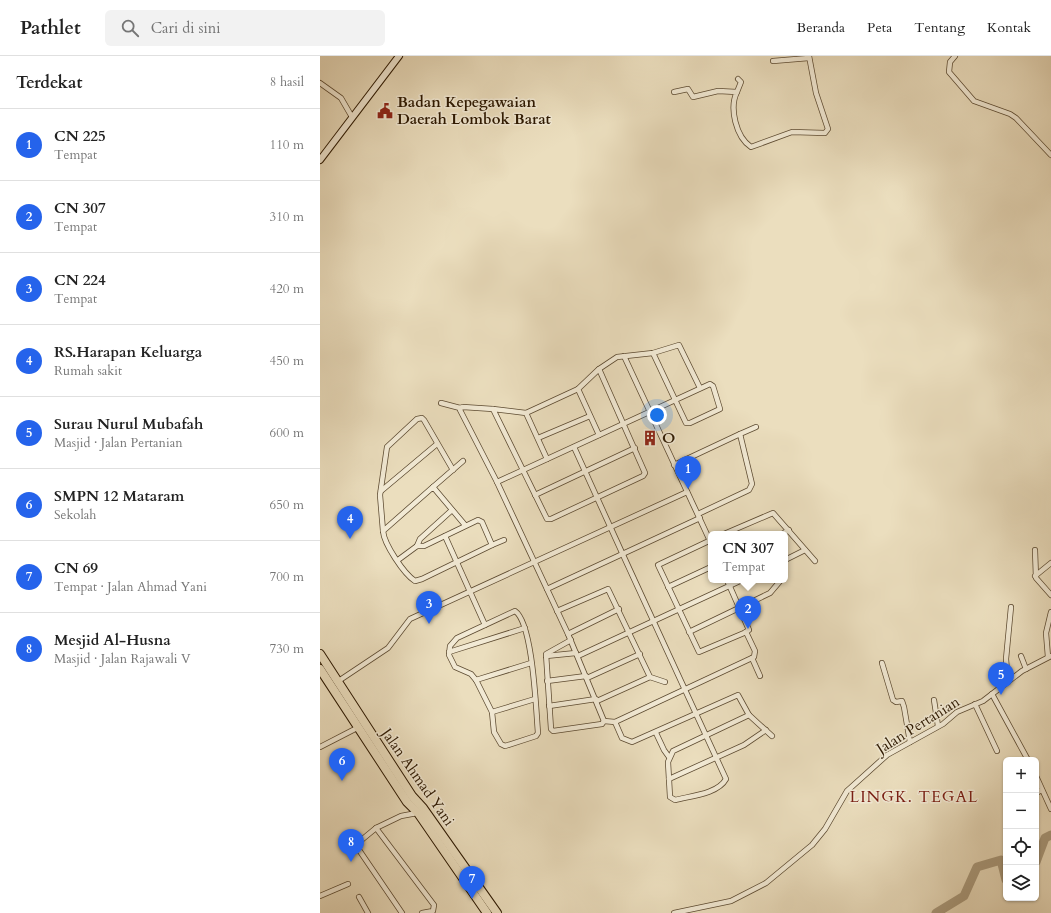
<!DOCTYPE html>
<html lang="id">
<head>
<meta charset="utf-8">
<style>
	body { margin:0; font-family:Cardo,serif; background:#f2f2f2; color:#222 }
	.controls { position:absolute; right:12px; bottom:12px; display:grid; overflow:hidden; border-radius:6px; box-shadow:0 1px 3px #0004 }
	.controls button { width:36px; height:36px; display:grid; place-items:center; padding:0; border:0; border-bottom:1px solid #e0e0e0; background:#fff; color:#222; font:20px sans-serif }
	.you { position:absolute; left:337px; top:359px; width:14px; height:14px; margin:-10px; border:3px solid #fff; border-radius:50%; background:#1a73e8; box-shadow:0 0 0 6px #1a73e833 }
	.badge { display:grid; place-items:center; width:26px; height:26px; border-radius:50%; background:#2563eb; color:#fff; font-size:13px; font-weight:700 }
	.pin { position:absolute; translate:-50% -33px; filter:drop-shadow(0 1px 2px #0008) }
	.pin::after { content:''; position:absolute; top:21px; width:14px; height:12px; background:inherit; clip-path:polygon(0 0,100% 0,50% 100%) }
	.popup { position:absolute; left:388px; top:475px; width:80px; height:52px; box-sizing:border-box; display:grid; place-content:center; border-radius:6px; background:#fff; filter:drop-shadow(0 1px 3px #0005); font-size:13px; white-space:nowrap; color:#767676 }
	.popup b { font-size:15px; color:#222 }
	.popup::after { content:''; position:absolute; left:50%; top:100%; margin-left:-8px; border:8px solid transparent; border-top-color:#fff }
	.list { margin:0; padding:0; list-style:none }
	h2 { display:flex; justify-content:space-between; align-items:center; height:52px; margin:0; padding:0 16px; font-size:17px }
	h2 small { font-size:13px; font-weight:400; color:#767676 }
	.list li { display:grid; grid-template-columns:26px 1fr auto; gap:12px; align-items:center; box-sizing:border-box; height:72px; padding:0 16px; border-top:1px solid #e0e0e0 }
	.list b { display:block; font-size:15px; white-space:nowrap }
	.list p { margin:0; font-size:13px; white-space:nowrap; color:#767676 }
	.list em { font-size:13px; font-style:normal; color:#767676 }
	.icon { flex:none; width:22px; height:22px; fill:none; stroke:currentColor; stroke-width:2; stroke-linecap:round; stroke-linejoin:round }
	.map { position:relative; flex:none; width:731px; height:857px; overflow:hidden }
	header { display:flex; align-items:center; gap:24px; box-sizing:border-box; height:56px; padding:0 20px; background:#fff; border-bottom:1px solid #e0e0e0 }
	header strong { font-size:19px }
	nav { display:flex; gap:22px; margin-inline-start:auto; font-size:14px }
	.search { width:280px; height:36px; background:#f2f2f2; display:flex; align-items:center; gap:10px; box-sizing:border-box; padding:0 14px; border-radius:6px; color:#767676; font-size:15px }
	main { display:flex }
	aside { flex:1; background:#fff }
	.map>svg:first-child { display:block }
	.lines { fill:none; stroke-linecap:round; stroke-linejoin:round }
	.river { stroke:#aa9b7e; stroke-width:9 }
	.street-casing { stroke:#5c4a31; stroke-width:6 }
	.secondary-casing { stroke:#2d1902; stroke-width:8 }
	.highway-casing { stroke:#2d1902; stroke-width:10 }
	.street { stroke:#f2ead5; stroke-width:4.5 }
	.secondary { stroke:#f2ead5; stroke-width:6 }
	.highway { stroke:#ebdebe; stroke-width:8 }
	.labels { text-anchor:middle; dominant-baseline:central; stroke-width:3; stroke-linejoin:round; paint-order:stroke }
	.poi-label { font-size:15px; font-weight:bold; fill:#2d1902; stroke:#f2ead5; text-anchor:start }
	.street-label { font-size:15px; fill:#2d1902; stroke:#f2ead5 }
	.neighbourhood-label { font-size:16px; letter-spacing:1px; fill:#7a1f14; stroke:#f2ead5 }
</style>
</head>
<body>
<header>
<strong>Pathlet</strong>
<div class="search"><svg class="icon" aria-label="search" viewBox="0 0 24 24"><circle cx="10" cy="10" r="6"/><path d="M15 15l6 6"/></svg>Cari di sini</div>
<nav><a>Beranda</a><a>Peta</a><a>Tentang</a><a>Kontak</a></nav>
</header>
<main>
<aside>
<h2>Terdekat<small>8 hasil</small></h2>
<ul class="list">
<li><span class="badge">1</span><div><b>CN 225</b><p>Tempat</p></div><em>110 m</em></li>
<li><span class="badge">2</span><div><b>CN 307</b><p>Tempat</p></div><em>310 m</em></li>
<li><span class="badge">3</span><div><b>CN 224</b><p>Tempat</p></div><em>420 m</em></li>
<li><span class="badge">4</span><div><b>RS.Harapan Keluarga</b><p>Rumah sakit</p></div><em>450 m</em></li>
<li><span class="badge">5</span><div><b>Surau Nurul Mubafah</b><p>Masjid · Jalan Pertanian</p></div><em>600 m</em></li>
<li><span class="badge">6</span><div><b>SMPN 12 Mataram</b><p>Sekolah</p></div><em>650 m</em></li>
<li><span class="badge">7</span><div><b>CN 69</b><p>Tempat · Jalan Ahmad Yani</p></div><em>700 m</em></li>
<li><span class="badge">8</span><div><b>Mesjid Al-Husna</b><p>Masjid · Jalan Rajawali V</p></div><em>730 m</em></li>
</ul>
</aside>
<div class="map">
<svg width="731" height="857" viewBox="0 0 731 857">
	<rect width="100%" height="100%" fill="#ebdebe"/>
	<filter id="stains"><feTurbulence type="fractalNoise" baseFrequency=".005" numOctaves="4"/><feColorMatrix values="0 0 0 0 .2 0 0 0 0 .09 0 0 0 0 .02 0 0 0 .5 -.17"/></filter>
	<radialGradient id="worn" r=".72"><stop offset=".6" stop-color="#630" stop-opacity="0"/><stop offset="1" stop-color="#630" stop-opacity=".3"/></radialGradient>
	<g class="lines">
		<g class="river">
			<polyline points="716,806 725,782 731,779"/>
			<polyline points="616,857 644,840 657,811 681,804 686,824"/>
		</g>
		<defs>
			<g id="street">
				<polyline points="635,0 630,6 629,16 654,45 690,58 696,62 731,99"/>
				<polyline points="453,5 489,2"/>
				<polyline points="0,27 21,42 32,61"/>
				<path d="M354 36 368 33 373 41 398 35 417 36C409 52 416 81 431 91L472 76 505 77 508 73 496 37 489 0"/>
				<polyline points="417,36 421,26 418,23"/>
				<polyline points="304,300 391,487"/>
				<polyline points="279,313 297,301 333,297 359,289 380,332"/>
				<polyline points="121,347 140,352"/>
				<polyline points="173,353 143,351 140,352 140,354 177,426 248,578 284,665"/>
				<polyline points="206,357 258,333"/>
				<polyline points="420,378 436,371"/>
				<polyline points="218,382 270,360"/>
				<path d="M254 391C304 502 355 612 406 723 398 738 370 740 355 744L350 741 348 706 353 695 429 659 452 680"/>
				<polyline points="227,403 206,357 173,353 227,463 231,463 323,420 325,417 279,313 258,333 279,379"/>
				<polyline points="354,409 420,378 432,428 429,434 378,458"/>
				<path d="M177 426C248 393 319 360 390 328L393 330 400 353 370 367H366L333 297"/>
				<polyline points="113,431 143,405"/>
				<polyline points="61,435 117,388"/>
				<polyline points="215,439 315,392"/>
				<polyline points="63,475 60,439 67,391 97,363 102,362 104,364 133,414"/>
				<polyline points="404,478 453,457 495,505"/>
				<polyline points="462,478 469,474"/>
				<polyline points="125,480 165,569"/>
				<polyline points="391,484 338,509 379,596 424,577 429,574 407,524"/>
				<polyline points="172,489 184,484"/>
				<polyline points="97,490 100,483 132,454"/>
				<polyline points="715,494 716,522 731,539"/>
				<path d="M78 504 97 490H104L158 464 162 466 172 489 102 523 95 525C84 518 64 488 63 475L113 431 145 469"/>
				<polyline points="465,504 485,494"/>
				<polyline points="715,520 731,507"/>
				<polyline points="348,531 391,511"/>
				<polyline points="227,533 380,462"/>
				<path d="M195 555C213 567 216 654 218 677L216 680 185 690 181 688 174 676 172 656 156 624 151 618 135 611 129 599 130 590 137 582Z"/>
				<polyline points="237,555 288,533 330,621 345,626"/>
				<polyline points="369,576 450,537 461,524"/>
				<polyline points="248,578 299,553"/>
				<polyline points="251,584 226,598 231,673 233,675 282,668 284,665 295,666 434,601 435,595 426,576"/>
				<polyline points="129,596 205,572"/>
				<polyline points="226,600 256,597"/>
				<polyline points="258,600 422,524"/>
				<polyline points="701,600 706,613"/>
				<polyline points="728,601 726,577 731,556"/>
				<polyline points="432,602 440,620"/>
				<polyline points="562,607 573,644 576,646 582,645 584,651 590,686"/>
				<polyline points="267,622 320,598"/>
				<polyline points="156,624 211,607"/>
				<polyline points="227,625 266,620"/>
				<polyline points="17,626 68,592 90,563 367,436"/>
				<polyline points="688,626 686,603 691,551"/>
				<polyline points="672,638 708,704"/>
				<polyline points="614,644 618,670"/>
				<polyline points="277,645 330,621"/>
				<polyline points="655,648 677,695"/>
				<polyline points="229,650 276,643"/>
				<polyline points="172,656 215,643"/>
				<polyline points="295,666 302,682 312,686 418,639 429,659"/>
				<polyline points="336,677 344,694 349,701"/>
				<polyline points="0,691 37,672"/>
				<polyline points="716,720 731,753"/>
				<polyline points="349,723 424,689 446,674"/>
				<polyline points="716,737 722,734"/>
				<polyline points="56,772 81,760 97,757"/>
				<polyline points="0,840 28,828"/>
				<polyline points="39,841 48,857"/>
				<polyline points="82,857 37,791 39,786 56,772 114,849 113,855 102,857"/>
				<polyline points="354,857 411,845 446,827 492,789 505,773 527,735 567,699 623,668 637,656 663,645 702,615 731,600"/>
			</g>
			<polyline id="secondary" points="0,104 79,0"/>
			<g id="highway">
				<polyline points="0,598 92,740 103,752 177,857"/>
				<polyline points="0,613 87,746 98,757 167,857"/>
			</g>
		</defs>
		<use href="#street" class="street-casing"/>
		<use href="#secondary" class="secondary-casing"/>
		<use href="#highway" class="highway-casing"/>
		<use href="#street" class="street"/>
		<use href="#secondary" class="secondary"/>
		<use href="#highway" class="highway"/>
	</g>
	<defs>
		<symbol id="civic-bare" viewBox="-9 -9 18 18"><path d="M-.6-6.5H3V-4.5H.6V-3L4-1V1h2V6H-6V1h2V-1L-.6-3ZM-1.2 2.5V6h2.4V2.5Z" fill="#8f2418" stroke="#f2ead5" stroke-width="2.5" paint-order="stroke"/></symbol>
		<symbol id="building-bare" viewBox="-9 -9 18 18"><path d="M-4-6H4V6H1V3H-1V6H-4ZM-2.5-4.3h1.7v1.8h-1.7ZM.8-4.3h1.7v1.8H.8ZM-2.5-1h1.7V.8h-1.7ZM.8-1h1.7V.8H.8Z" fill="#8f2418" stroke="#f2ead5" stroke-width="2.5" paint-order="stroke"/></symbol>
	</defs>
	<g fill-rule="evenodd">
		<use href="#civic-bare" x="54" y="44" width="22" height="22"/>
		<use href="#building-bare" x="319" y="371" width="22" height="22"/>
	</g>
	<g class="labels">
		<g class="poi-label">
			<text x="77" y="46">Badan Kepegawaian<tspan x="77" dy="17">Daerah Lombok Barat</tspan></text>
			<text x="342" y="382">O</text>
		</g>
		<g class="street-label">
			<text transform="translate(598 669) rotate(-32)">Jalan Pertanian</text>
			<text transform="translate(98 721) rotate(55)">Jalan Ahmad Yani</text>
		</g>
		<g class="neighbourhood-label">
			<text x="594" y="741">LINGK. TEGAL</text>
		</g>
	</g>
	<rect width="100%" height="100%" filter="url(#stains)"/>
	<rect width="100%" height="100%" fill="url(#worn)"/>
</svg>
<div class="controls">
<button>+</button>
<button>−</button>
<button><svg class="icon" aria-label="locate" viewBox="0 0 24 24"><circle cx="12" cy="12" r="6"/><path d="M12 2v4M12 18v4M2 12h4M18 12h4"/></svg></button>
<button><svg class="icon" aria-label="layers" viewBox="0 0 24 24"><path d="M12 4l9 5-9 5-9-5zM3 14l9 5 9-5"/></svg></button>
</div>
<div class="you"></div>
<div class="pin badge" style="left:368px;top:433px">1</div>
<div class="pin badge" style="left:428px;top:573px">2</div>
<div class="popup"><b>CN 307</b>Tempat</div>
<div class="pin badge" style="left:109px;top:568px">3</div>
<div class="pin badge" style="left:30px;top:483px">4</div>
<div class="pin badge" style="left:681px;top:639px">5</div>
<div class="pin badge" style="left:22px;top:725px">6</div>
<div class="pin badge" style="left:152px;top:843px">7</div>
<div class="pin badge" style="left:31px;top:806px">8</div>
</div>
</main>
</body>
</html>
